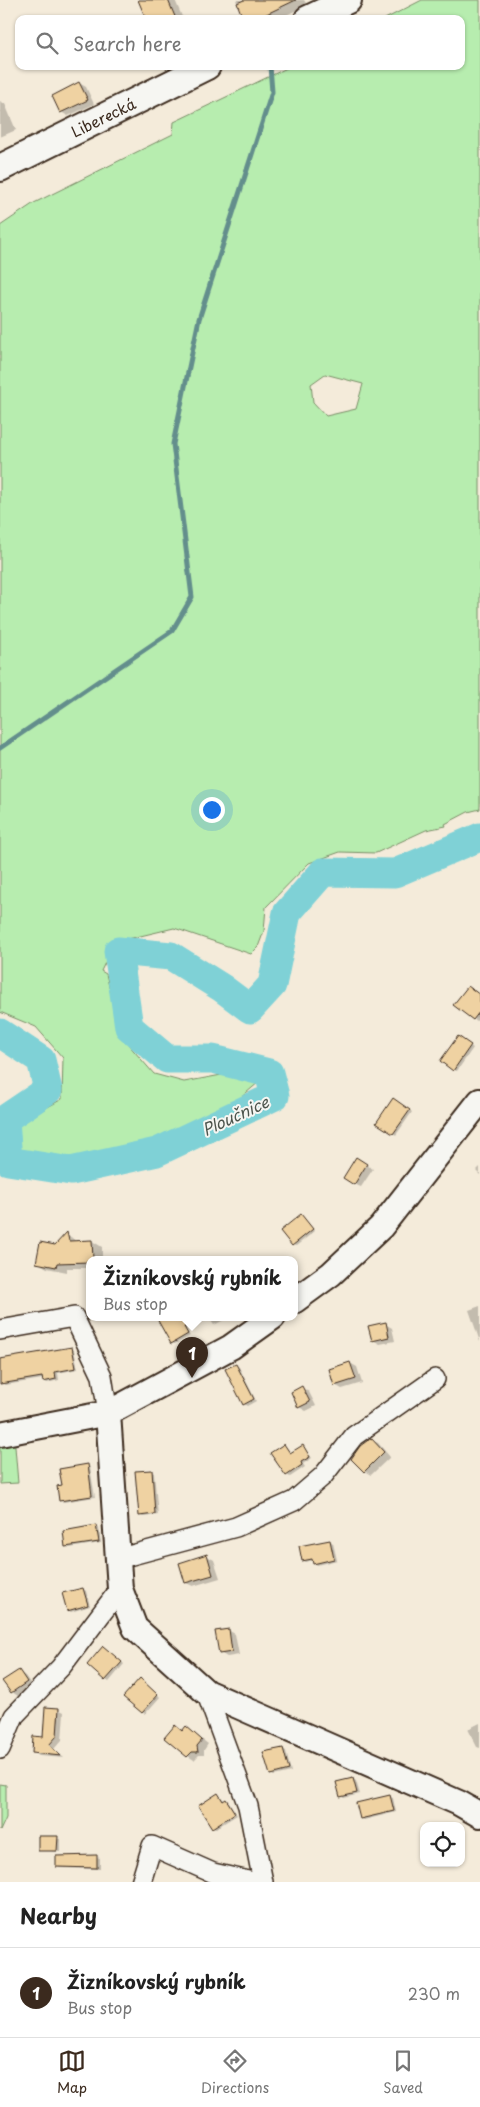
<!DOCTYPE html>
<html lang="en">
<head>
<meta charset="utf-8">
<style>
	body { margin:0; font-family:"Playpen Sans",sans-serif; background:#f2f2f2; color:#222 }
	.controls { position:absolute; right:15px; bottom:15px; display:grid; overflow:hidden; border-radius:10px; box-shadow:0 1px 4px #0004 }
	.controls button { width:45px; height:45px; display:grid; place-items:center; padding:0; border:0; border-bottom:1px solid #e0e0e0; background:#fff; color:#222; font:25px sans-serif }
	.you { position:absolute; left:211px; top:809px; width:18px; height:18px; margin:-12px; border:4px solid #fff; border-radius:50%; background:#1a73e8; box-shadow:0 0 0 8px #1a73e833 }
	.badge { display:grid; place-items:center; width:32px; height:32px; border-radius:50%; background:#3b2a1e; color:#fff; font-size:16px; font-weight:700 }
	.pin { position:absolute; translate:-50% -41px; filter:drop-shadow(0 1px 2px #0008) }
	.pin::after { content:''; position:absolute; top:26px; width:18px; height:15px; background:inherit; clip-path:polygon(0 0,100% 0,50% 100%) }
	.popup { position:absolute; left:86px; top:1256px; width:212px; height:65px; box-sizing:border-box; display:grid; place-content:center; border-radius:10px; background:#fff; filter:drop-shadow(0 1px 4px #0005); font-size:16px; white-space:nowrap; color:#767676 }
	.popup b { font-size:19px; color:#222 }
	.popup::after { content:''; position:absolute; left:50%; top:100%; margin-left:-10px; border:10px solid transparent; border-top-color:#fff }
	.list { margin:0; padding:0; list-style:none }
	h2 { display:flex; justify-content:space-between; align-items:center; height:65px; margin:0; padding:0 20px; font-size:21px }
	h2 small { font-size:16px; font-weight:400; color:#767676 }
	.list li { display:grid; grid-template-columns:32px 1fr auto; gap:15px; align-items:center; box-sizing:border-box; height:90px; padding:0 20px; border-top:1px solid #e0e0e0 }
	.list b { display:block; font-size:19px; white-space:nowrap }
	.list p { margin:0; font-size:16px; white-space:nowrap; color:#767676 }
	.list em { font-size:16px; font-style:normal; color:#767676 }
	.icon { flex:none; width:28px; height:28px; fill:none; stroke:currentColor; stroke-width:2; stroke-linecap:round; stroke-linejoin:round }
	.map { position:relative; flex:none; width:480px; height:1882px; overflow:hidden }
	.search { position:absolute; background:#fff; box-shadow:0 1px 4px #0004; left:15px; right:15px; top:15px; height:55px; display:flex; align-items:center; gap:12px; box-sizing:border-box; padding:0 18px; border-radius:10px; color:#767676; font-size:19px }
	.sheet { height:155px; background:#fff }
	nav { display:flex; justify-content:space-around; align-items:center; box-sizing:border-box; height:70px; border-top:1px solid #e0e0e0; background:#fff; font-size:14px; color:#767676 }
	nav a { display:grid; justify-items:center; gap:2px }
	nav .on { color:#3b2a1e }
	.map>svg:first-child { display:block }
	.green { fill:#b7edaf; stroke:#798c66; fill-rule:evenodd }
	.shadow { fill:#0003 }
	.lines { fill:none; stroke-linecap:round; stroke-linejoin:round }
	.stream { stroke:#648e8c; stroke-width:5 }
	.river { stroke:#7fd1d6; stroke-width:29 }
	.building { fill:#efd2a2; stroke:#3b2a1e }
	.minor-casing { stroke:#3b2a1e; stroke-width:22 }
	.tertiary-casing { stroke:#3b2a1e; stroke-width:28 }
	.secondary-casing { stroke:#3b2a1e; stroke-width:30 }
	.minor { stroke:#f6f6f2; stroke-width:19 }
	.tertiary { stroke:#f6f6f2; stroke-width:24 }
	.secondary { stroke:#f6f6f2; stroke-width:26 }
	.labels { text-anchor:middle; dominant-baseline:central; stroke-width:4; stroke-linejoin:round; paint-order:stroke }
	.street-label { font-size:15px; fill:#3b2a1e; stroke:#f6f6f2 }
	.water-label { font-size:16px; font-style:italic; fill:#4c544c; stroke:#f6f6f2 }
</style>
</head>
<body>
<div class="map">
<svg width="480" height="1882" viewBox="0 0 480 1882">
	<rect width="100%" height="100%" fill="#f4ebda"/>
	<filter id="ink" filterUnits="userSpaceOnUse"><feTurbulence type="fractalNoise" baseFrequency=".02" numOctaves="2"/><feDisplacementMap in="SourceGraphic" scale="10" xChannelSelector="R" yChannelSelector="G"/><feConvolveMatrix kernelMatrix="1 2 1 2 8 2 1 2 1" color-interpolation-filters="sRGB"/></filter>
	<g filter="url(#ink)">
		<g class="green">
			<path d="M422 0H480V809L468 812 445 824 446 826 426 830 376 853 340 852 309 863 266 907 264 931 258 947 251 954 174 928 115 942 101 971 106 974 121 1036 154 1074 184 1082 227 1074 259 1082 232 1105 100 1163 9 1150 7 1142 23 1121 62 1099 63 1058 36 1027 0 1012V226L34 203 173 134 174 122 291 66H461V19H385ZM325 374 363 384 356 409 326 416 313 402 311 384Z"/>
			<polygon points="14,1435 18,1483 0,1484 0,1438"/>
			<polygon points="0,1784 6,1785 6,1818 0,1831"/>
		</g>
		<g class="shadow">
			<polygon points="140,0 175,0 183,19 148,19"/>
			<polygon points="236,0 304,0 307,5 278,19 244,19"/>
			<polygon points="79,83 86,87 94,104 68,116 61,112"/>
			<polygon points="0,101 5,104 16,130 0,137"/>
			<polygon points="480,996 480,1017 477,1021 455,1005"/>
			<polygon points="458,1037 473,1048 457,1071 454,1070"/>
			<polygon points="393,1100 412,1112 396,1135 377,1122"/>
			<polygon points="357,1159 373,1169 361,1187 354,1184"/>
			<polygon points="480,1167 480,1175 476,1171"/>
			<polygon points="301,1216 315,1231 296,1246 293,1245"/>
			<polygon points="67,1234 77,1242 92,1241 102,1247 102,1259 90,1259 90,1268 67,1268 67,1272 47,1268 37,1262"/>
			<polygon points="480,1306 480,1342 469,1310"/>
			<polygon points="165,1317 230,1317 214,1325 208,1317 186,1329 190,1336 175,1344 171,1343 159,1320"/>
			<polygon points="385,1324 392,1328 395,1341 380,1344 373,1340"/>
			<polygon points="71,1348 74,1350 78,1369 58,1373 59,1380 47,1383 43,1379 5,1385 2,1383 0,1378 0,1361"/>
			<polygon points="350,1363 357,1367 362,1383 342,1389 335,1385"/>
			<polygon points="236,1365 239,1367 256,1401 247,1406 244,1404"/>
			<polygon points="302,1388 309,1392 316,1406 306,1411 299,1407"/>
			<polygon points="371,1440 378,1443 390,1457 371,1475 364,1471"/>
			<polygon points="284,1445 291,1454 303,1447 312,1458 303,1464 305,1467 290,1477 287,1475"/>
			<polygon points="87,1466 90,1467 95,1497 63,1502 60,1500 63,1486"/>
			<polygon points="151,1471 154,1473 158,1515 143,1517 140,1515"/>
			<polygon points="96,1527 99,1528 101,1543 69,1548 66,1546"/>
			<polygon points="330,1541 333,1543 337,1560 317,1565 313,1560 306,1562 303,1560"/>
			<polygon points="207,1556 214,1560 220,1578 193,1586 186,1583"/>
			<polygon points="83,1589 86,1591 90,1606 71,1612 68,1610"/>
			<polygon points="228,1630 235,1634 239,1655 227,1657 220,1653"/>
			<polygon points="106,1649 124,1664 109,1682 106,1680"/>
			<polygon points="19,1672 25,1676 33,1687 18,1696 12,1692"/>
			<polygon points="143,1682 160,1697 145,1714 142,1712"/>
			<polygon points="58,1709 64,1712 62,1740 54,1749 64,1758 39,1756 33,1752 44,1738"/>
			<polygon points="480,1723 480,1748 477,1747 468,1729"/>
			<polygon points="176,1727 183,1731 187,1728 208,1744 204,1750 204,1755 199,1755 194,1760 188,1756"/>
			<polygon points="283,1749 286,1751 291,1772 274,1776 271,1774"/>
			<polygon points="353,1779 356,1781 360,1794 344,1798 341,1796"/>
			<polygon points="218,1794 225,1801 229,1802 237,1815 216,1828 213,1827"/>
			<polygon points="390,1797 393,1798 396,1812 364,1820 361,1818"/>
			<polygon points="39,1837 61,1839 60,1852 39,1850"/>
			<polygon points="97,1857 100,1858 100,1869 60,1868 57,1867"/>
		</g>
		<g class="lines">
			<polyline class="stream" points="0,748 172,631 192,597 173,444 199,319 272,92 270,66"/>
			<polyline class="river" points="0,1033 41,1060 48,1090 5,1119 8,1161 71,1171 157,1152 275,1096 269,1073 213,1059 167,1059 129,1027 118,951 171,956 222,988 250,1009 272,985 287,913 323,872 395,873 480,837"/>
		</g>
		<g class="building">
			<polygon points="138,0 168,0 176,19 146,19"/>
			<polygon points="244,0 296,0 256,19 243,19 237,3"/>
			<polygon points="79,82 88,100 60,113 52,96"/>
			<polygon points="468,986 480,995 480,1011 473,1020 453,1005"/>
			<polygon points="458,1036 471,1045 453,1071 440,1061"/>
			<polygon points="393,1098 410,1110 393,1134 376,1123"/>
			<polygon points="356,1157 367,1164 354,1185 343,1178"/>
			<polygon points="301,1214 313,1229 292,1246 280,1231"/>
			<polygon points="67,1232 69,1241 92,1240 93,1259 90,1259 90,1262 57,1263 56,1267 36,1263 40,1242 55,1245"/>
			<polygon points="156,1317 203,1317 184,1327 188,1334 171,1344"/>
			<polygon points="386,1322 389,1337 372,1341 368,1326"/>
			<polygon points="72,1347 76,1368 55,1372 56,1379 43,1382 42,1377 0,1384 0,1359"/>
			<polygon points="350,1362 356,1379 334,1386 329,1369"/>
			<polygon points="236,1364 254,1399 243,1405 225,1369"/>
			<polygon points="302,1386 310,1402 298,1408 291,1392"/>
			<polygon points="371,1438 384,1452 364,1472 351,1459 360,1446"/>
			<polygon points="284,1444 290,1453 303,1445 310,1457 301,1462 302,1465 286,1476 270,1453"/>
			<polygon points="88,1464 92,1496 59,1501 57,1486 62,1485 59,1469"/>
			<polygon points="152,1470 155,1514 139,1516 135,1471"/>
			<polygon points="96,1525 99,1542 65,1547 63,1531"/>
			<polygon points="330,1540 334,1559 313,1564 312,1559 302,1561 299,1546"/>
			<polygon points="207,1554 213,1575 185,1583 179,1563"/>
			<polygon points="83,1588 88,1605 67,1611 62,1593"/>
			<polygon points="229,1629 232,1652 219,1654 215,1631"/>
			<polygon points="103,1646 122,1662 105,1681 87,1665"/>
			<polygon points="19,1670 27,1682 11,1693 2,1681"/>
			<polygon points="140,1678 158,1695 142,1713 123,1697"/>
			<polygon points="45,1707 59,1708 57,1736 49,1745 61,1756 32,1753 33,1736 43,1737"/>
			<polygon points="175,1725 182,1731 186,1726 202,1740 197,1746 198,1752 192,1752 187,1757 164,1738"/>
			<polygon points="283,1748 289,1770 270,1775 263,1752"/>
			<polygon points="353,1778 357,1793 340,1797 336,1782"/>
			<polygon points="218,1793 223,1801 226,1799 235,1813 212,1828 198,1806"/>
			<polygon points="390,1795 394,1811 360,1819 356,1803"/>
			<polygon points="38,1836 58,1836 57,1851 38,1851"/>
			<polygon points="97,1855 97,1868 56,1867 56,1856"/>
		</g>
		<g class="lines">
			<defs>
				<g id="minor">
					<polyline points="0,1330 74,1317 102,1376 108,1413"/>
					<polyline points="117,1559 236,1527 294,1501 323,1476 354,1436 435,1379"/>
					<polyline points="206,1692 248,1806 263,1882"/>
					<polyline points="0,1749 14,1716 61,1667 120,1589"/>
					<polyline points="141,1882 152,1846 213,1873 253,1882"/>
				</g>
				<g id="tertiary">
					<polyline points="294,1301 331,1274 381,1227 480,1101"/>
					<polyline points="273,1317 231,1347 108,1413 120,1589 135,1628 206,1692 459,1803 480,1815"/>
					<polyline points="0,1434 108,1413"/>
				</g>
				<g id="secondary">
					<polyline points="308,19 348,0"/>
					<polyline points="0,168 207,66"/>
				</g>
			</defs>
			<use href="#minor" class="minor-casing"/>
			<use href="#tertiary" class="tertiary-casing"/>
			<use href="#secondary" class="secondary-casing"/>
			<use href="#minor" class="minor"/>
			<use href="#tertiary" class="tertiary"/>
			<use href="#secondary" class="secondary"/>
		</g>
	</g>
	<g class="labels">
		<g class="street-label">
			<text transform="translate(103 117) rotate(-26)">Liberecká</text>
		</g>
		<g class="water-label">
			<text transform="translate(235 1115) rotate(-25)">Ploučnice</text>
		</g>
	</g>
</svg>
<div class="controls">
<button><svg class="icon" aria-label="locate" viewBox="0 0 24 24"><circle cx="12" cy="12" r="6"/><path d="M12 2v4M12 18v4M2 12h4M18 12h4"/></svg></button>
</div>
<div class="you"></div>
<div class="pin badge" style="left:192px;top:1378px">1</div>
<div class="popup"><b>Žizníkovský rybník</b>Bus stop</div>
<div class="search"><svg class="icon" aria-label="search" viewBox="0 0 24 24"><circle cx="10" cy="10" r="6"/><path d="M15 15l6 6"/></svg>Search here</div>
</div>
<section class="sheet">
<h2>Nearby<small></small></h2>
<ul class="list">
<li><span class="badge">1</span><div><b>Žizníkovský rybník</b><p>Bus stop</p></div><em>230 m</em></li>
</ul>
</section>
<nav>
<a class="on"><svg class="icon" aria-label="map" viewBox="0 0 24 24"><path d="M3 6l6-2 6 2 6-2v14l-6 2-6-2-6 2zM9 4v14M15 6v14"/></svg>Map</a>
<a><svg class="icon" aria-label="directions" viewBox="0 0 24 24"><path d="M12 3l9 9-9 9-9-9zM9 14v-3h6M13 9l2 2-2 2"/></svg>Directions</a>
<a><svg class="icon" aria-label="saved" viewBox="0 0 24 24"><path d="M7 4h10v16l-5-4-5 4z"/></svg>Saved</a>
</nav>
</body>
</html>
